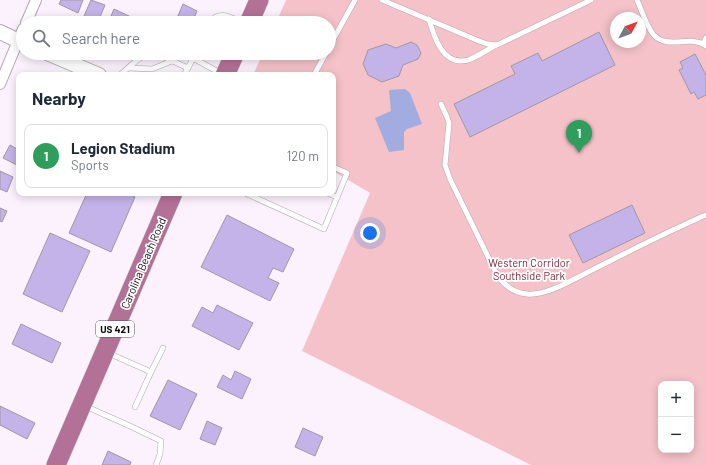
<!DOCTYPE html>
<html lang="en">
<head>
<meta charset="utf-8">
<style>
	body { margin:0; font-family:Barlow,sans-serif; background:#f6f6f7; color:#1f2937 }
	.controls { position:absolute; right:12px; bottom:12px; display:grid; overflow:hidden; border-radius:8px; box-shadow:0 2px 10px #0003 }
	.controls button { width:36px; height:36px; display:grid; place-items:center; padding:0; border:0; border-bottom:1px solid #e0e1e3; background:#fff; color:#1f2937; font:20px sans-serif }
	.compass { position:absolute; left:610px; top:12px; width:36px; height:36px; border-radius:50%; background:#fff; box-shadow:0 2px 10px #0003; rotate:49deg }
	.you { position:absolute; left:370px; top:233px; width:14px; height:14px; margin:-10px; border:3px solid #fff; border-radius:50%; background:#1a73e8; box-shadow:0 0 0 6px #1a73e833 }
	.badge { display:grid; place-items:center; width:26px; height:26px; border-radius:50%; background:#db2777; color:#fff; font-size:13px; font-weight:700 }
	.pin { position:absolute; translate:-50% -33px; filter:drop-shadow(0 1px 2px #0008) }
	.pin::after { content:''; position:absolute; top:21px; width:14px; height:12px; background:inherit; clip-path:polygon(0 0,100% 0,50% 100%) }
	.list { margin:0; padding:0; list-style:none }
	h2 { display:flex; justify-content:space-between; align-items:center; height:52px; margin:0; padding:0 16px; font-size:17px }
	h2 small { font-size:13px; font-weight:400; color:#747a83 }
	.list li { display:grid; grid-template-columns:26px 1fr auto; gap:12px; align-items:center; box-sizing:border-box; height:64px; margin:0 8px 8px; padding:0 8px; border:1px solid #e0e1e3; border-radius:8px }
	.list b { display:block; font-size:15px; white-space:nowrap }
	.list p { margin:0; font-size:13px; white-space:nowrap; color:#747a83 }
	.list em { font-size:13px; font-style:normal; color:#747a83 }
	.icon { flex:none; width:22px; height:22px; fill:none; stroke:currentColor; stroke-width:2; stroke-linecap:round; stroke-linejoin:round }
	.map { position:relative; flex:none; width:706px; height:465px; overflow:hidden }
	.search { position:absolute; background:#fff; box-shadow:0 2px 10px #0003; left:16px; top:16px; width:320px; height:44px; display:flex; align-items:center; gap:10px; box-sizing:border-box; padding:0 14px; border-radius:22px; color:#747a83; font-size:15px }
	.panel { position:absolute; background:#fff; box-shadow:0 2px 10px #0003; left:16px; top:72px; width:320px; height:124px; border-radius:8px }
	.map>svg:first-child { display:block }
	.green { fill:#f5c2c9; fill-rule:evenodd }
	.water { fill:#a2ace1 }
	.building { fill:#c4b3e9; stroke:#9d99a5 }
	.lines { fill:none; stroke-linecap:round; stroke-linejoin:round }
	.lane-casing { stroke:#b1a8b2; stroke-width:6 }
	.street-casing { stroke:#b1a8b2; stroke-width:12 }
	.secondary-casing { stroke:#b1a8b2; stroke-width:16 }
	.highway-casing { stroke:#d8d8d8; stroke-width:20 }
	.lane { stroke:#fff; stroke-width:5 }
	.street { stroke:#fff; stroke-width:10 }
	.secondary { stroke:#fff; stroke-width:14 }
	.highway { stroke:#b47197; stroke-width:19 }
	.labels { text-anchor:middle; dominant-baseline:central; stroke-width:3.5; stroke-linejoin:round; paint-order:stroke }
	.shield { fill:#fff; stroke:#565456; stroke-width:1 }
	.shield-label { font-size:10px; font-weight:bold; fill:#0e0b0e }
	.park-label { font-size:11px; fill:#772b3e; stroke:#fff }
	.street-label { font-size:11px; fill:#0e0b0e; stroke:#fff }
</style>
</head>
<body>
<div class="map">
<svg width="706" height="465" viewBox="0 0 706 465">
	<rect width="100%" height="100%" fill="#fcf2fd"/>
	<path class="green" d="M286 0H706V465H531L302 351 370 193 333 171V75H253L263 53H329V23H276ZM616 18H640V42H616ZM661 384H691V450H661Z"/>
	<polygon class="water" points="405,89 410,93 422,124 407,129 404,132 404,150 389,152 375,118 391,111 389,90"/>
	<g class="building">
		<polygon points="61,0 83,0 78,13 59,4"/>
		<polygon points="91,0 105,5 98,22 84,16"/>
		<polygon points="183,4 197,11 192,23 175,23"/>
		<polygon points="114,9 131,17 129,23 108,23"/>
		<polygon points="599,32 615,65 470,137 454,104 515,74 511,66 538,53 542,61"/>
		<polygon points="411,42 417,45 421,53 418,59 403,65 399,76 382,82 368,75 363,64 368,50 386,44 396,48"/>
		<polygon points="695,54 706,75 706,95 698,99 694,92 691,94 679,70 683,68 680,62"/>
		<polygon points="10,145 19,150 19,166 3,158"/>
		<polygon points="0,171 13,177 7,192 0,189"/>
		<polygon points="87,193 127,193 135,197 111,252 69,233"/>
		<polygon points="632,205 645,233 583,263 569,235"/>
		<polygon points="0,208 7,211 2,222 0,221"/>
		<polygon points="227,215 294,249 283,272 273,268 268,278 279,283 270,301 201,267"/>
		<polygon points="50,233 90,251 62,312 23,294"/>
		<polygon points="217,305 253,323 239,350 192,326 202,307 213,313"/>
		<polygon points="21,324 61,343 52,363 12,344"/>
		<polygon points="235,371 251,379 242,399 217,387 223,375 231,380"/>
		<polygon points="168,380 197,394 180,430 150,416"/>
		<polygon points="0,406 35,423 27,439 0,425"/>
		<polygon points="207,421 222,428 215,445 200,439"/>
		<polygon points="303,428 323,437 315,456 295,447"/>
		<polygon points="108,451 131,462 130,465 102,465"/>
	</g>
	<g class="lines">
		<defs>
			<g id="lane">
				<polyline points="382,0 479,41 487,44 497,45 591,0"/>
				<path d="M637 0C642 11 646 25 653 34 667 51 690 34 706 46"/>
				<path d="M429 19C434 37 443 67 468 60 477 57 487 50 496 45"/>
				<path d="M210 23C218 9 232 18 243 23"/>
				<polyline points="703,44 706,38"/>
				<polyline points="329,47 355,0"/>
				<polyline points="155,53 188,68"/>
				<polyline points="193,58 222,74"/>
				<polyline points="129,68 152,69 172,61"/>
				<path d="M120 75C132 65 139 55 155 53"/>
				<polyline points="184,75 196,53"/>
				<polyline points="314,75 326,53"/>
				<path d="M441 104 447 117 449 123 445 165 450 179 497 275C504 285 513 293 527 294 547 296 574 279 592 270 620 256 647 242 675 229 685 225 695 219 706 215"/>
				<polyline points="245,193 324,229 347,173 333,167"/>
				<polyline points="327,193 337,197"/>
				<polyline points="108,353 151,372 135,407"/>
				<polyline points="151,372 163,348"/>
				<polyline points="85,406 130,426 161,441 160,454 156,465"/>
			</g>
			<g id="street">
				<polyline points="26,23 36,0"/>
				<polyline points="0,84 23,29"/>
			</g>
			<g id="secondary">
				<polyline points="0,32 23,43"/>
				<polyline points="47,53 99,75"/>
			</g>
			<g id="highway">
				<polyline points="249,23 259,0"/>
				<polyline points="225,75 235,53"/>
				<polyline points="56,465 173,193"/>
			</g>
		</defs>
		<use href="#lane" class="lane-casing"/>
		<use href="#street" class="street-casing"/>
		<use href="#secondary" class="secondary-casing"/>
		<use href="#highway" class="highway-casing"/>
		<use href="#lane" class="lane"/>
		<use href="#street" class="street"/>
		<use href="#secondary" class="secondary"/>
		<use href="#highway" class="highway"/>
	</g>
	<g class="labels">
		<rect class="shield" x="96" y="321" width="38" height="16" rx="3"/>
		<g class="shield-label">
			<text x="115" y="329">US 421</text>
		</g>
		<g class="park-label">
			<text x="529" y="262">Western Corridor<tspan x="529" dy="13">Southside Park</tspan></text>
		</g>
		<g class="street-label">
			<text transform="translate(143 263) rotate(-67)">Carolina Beach Road</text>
		</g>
	</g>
</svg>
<div class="controls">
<button>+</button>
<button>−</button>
</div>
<svg class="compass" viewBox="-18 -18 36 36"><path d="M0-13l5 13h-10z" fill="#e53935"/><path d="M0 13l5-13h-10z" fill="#747a83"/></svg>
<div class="you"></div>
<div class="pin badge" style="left:579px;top:153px;background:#2e9e5b">1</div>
<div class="search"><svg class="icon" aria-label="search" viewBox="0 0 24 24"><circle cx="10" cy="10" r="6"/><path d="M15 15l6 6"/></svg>Search here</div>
<section class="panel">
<h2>Nearby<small></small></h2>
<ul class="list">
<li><span class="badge" style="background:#2e9e5b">1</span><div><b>Legion Stadium</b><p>Sports</p></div><em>120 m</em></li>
</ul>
</section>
</div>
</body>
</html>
